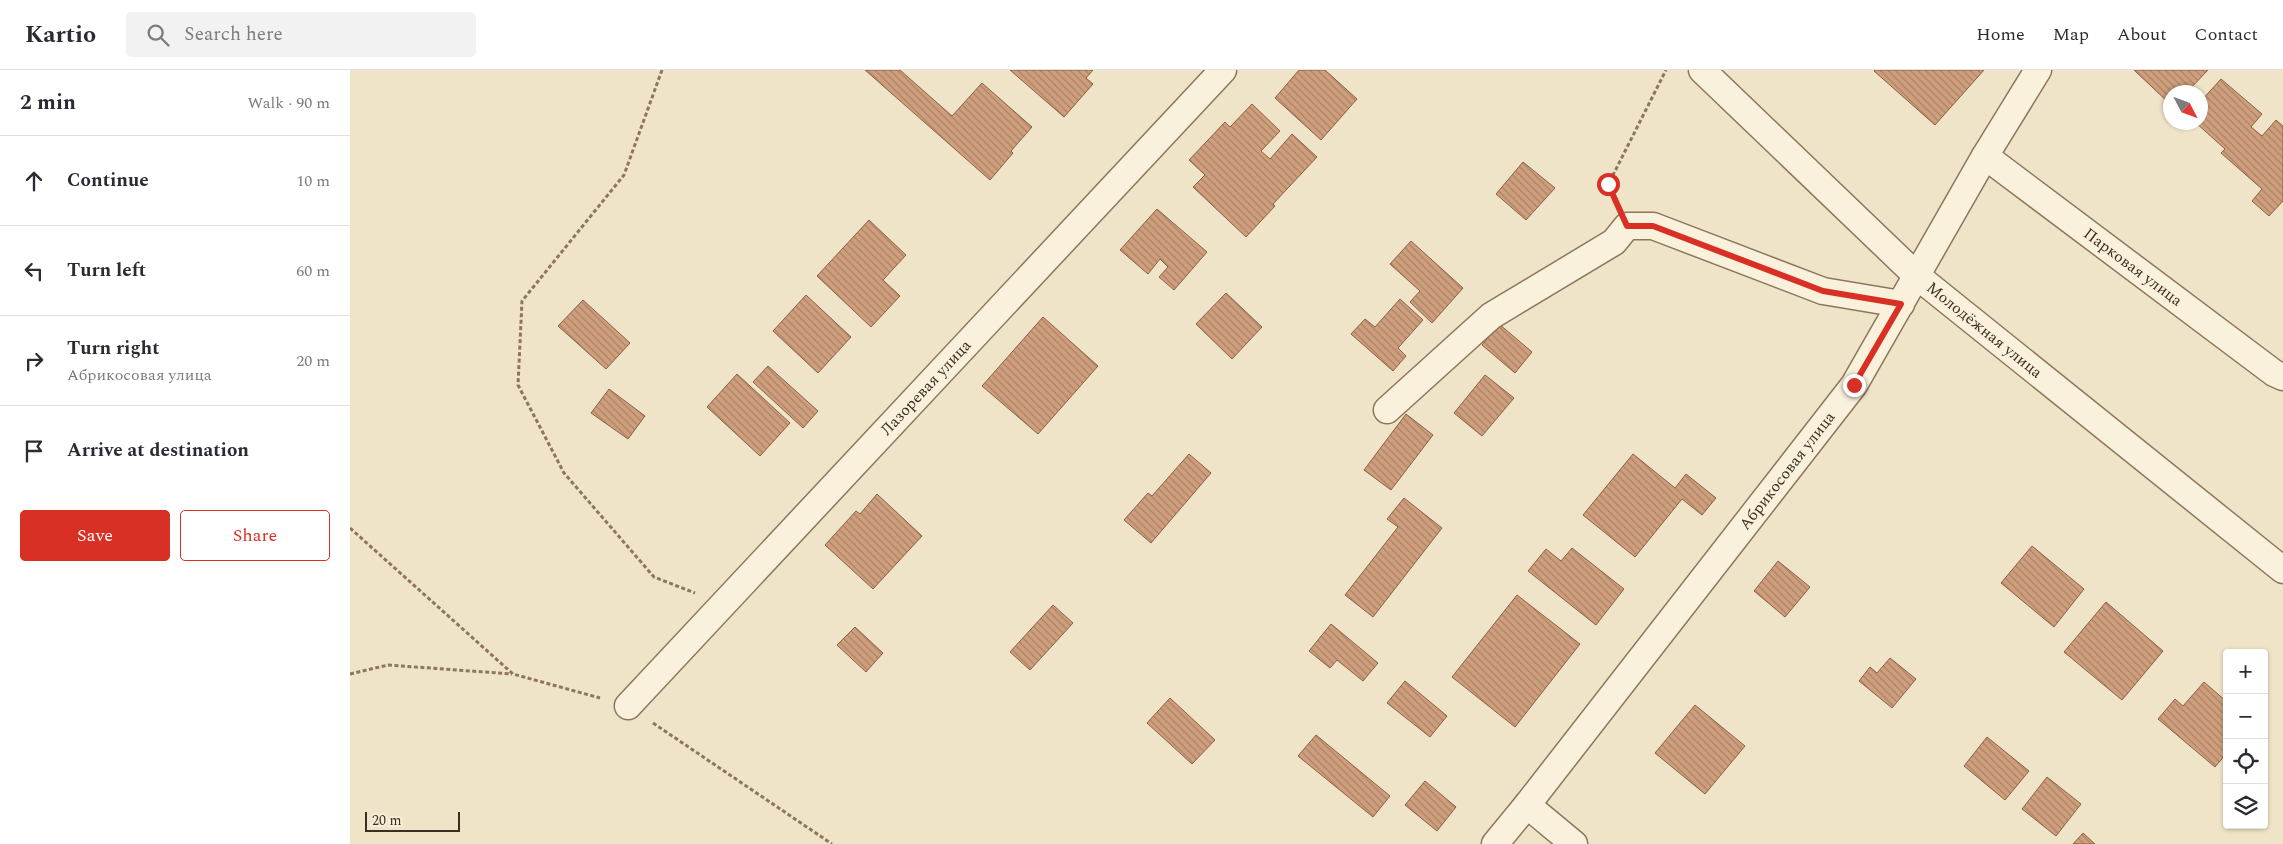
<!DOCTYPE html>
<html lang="en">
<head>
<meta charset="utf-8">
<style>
	body { margin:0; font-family:Spectral,serif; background:#f2f2f3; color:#2b2b33 }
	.controls { position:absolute; right:15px; bottom:15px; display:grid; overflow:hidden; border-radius:5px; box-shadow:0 1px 4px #0004 }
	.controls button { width:45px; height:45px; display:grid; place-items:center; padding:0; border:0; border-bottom:1px solid #e1e1e2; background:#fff; color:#2b2b33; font:25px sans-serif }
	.compass { position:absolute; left:1813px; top:15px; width:45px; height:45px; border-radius:50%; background:#fff; box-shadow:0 1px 4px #0004; rotate:131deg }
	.scale { position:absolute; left:15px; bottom:12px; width:95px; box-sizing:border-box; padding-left:5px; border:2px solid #3d2e20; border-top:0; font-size:14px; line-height:18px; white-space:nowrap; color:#3d2e20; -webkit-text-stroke:4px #f7eed8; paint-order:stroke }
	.stop { position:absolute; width:15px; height:15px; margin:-11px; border:4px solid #d93025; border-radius:50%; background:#fff }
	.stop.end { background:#d93025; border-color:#fff; box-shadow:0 1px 5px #0008 }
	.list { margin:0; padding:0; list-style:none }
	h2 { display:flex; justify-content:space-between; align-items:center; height:65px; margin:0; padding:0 20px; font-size:21px }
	h2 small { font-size:16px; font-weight:400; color:#7c7c81 }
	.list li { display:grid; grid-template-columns:32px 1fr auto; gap:15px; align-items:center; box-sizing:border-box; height:90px; padding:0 20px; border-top:1px solid #e1e1e2 }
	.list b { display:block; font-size:19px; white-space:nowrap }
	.list p { margin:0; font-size:16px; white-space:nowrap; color:#7c7c81 }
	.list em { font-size:16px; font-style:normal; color:#7c7c81 }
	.actions { display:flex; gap:10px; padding:15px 20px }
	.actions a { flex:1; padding:11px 0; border:1px solid #d93025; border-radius:5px; text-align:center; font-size:18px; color:#d93025 }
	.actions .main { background:#d93025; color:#fff }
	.icon { flex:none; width:28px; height:28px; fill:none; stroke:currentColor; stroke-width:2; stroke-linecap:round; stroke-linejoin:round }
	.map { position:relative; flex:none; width:1933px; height:774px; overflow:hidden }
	header { display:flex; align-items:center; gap:30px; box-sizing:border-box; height:70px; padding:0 25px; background:#fff; border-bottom:1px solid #e1e1e2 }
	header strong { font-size:24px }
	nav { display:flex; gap:28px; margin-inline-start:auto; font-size:18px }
	.search { width:350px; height:45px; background:#f2f2f3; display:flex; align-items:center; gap:12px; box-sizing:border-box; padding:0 18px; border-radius:5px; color:#7c7c81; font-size:19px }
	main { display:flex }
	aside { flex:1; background:#fff }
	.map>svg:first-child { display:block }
	.building { fill:url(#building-back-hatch); stroke:#8d5f41 }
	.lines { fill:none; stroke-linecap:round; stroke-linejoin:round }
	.minor-casing { stroke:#8d765c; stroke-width:29 }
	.path { stroke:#8d765c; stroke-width:3; stroke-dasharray:4 2.5; stroke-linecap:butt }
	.minor { stroke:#faf1dc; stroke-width:26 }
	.route { stroke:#d93025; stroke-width:6 }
	.labels { text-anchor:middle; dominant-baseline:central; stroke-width:5; stroke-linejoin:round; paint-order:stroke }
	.street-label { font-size:16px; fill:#3d2e20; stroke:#f7eed8 }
</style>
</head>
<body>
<header>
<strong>Kartio</strong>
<div class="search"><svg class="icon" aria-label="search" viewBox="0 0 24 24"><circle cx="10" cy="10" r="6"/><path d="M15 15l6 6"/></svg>Search here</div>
<nav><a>Home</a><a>Map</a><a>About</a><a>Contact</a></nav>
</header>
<main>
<aside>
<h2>2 min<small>Walk · 90 m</small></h2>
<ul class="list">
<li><svg class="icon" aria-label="ahead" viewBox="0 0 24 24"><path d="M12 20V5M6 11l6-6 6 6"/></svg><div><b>Continue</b></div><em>10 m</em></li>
<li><svg class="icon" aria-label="left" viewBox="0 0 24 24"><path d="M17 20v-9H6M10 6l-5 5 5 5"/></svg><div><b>Turn left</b></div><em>60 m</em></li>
<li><svg class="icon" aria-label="right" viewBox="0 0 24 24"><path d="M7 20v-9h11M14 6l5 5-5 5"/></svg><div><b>Turn right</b><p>Абрикосовая улица</p></div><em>20 m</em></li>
<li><svg class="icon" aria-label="arrive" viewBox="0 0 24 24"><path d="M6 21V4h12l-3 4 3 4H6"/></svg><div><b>Arrive at destination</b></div></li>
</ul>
<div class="actions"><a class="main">Save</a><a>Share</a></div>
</aside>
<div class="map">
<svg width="1933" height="774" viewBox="0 0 1933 774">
	<defs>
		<pattern id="building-back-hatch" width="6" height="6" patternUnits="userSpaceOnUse" patternTransform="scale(1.25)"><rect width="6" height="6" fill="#cf9f7d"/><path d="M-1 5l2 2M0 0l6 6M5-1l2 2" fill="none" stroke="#a98266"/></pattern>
	</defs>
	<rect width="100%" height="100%" fill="#f0e4c8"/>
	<g class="building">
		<polygon points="515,0 550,0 602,46 632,13 682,57 661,81 663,83 640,110"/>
		<polygon points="660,0 743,0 736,8 743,14 714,47"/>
		<polygon points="949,0 975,0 1007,29 971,70 925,28"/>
		<polygon points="1525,0 1634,0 1585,55 1524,1"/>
		<polygon points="1784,0 1858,0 1837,22 1820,22 1820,34"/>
		<polygon points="1871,9 1912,44 1901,57 1912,66 1926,50 1933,56 1933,131 1919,146 1902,131 1912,119 1871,83 1875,79 1845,52 1850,52 1850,32"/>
		<polygon points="902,34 930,61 911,81 920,89 942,64 967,87 923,134 925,136 896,167 843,117 855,105 839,90 875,52 880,57"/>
		<polygon points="1173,92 1205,118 1176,150 1146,124"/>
		<polygon points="807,139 857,182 824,220 809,207 818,197 810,189 798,204 770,180"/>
		<polygon points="519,150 556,185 533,210 550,226 521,257 467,206"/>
		<polygon points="1061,171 1113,218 1082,253 1060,232 1070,221 1040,194"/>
		<polygon points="876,223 912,257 882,289 846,254"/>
		<polygon points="456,225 501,267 468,303 423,261"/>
		<polygon points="1050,229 1073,250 1048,278 1056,286 1043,301 1001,264 1015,249 1025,257"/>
		<polygon points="233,230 280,273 256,299 208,256"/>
		<polygon points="693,247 748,296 688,364 632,316"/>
		<polygon points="1149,254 1182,282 1165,303 1132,275"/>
		<polygon points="418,296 468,341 453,358 403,312"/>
		<polygon points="387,304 440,353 410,386 357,337"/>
		<polygon points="1135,305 1164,328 1132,366 1104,343"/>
		<polygon points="259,319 295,346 278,369 241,343"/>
		<polygon points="1056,344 1083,365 1041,420 1014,400"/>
		<polygon points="839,384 861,403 801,473 774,450 798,423 802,426"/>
		<polygon points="1283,384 1325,418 1336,404 1366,428 1352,445 1332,429 1285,487 1233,445"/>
		<polygon points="527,424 572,466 523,519 475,475 506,441 510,444"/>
		<polygon points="1054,428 1092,458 1023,547 995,525 1048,457 1037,449"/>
		<polygon points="1682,476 1734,519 1704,557 1651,513"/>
		<polygon points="1222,478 1274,519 1246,555 1178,501 1196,479 1211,491"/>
		<polygon points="1428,491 1460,517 1435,547 1404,521"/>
		<polygon points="1167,525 1230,574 1165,657 1102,607"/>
		<polygon points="1756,532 1813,581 1772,630 1714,582"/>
		<polygon points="703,535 723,553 680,600 660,582"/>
		<polygon points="981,554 1028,593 1013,611 987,590 980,598 959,581"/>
		<polygon points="505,557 533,583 516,602 487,575"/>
		<polygon points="1540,588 1566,609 1542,638 1509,611 1520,597 1527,603"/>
		<polygon points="1055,611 1097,646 1080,667 1037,633"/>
		<polygon points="1854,612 1877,632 1877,683 1865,697 1808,649 1825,629 1833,636"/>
		<polygon points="820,628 865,670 842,694 797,653"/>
		<polygon points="1345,635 1395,676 1355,724 1305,683"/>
		<polygon points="966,665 1040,726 1023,747 948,686"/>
		<polygon points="1637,667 1679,701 1655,730 1614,696"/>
		<polygon points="1697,707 1731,734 1706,766 1672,739"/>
		<polygon points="1075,711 1106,737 1087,761 1055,735"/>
		<polygon points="1733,763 1745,774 1723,774"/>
	</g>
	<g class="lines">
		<defs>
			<g id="minor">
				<path id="s1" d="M1352 0 1567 206 1933 500"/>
				<path id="s2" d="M1635 86 1924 303 1933 307"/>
				<polyline points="1037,340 1141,246 1264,172 1277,156 1303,156 1473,221 1551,234"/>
				<path id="s3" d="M278 636 873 0"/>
				<polyline points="1177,735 1224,774"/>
				<path id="s4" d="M1145 774 1177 735 1504 315 1635 86 1688 0"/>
			</g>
		</defs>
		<use href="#minor" class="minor-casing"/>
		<g class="path">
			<polyline points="312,0 274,105 172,231 168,315 214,403 304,507 345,523"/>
			<polyline points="1265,129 1258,115 1316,0"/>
			<polyline points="0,458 163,604 250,628"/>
			<polyline points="0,604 38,595 162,604"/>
			<polyline points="303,653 482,774"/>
		</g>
		<use href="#minor" class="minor"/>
	</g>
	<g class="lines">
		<polyline class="route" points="1258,114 1277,156 1303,156 1473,221 1551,234 1504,315"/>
	</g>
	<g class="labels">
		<g class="street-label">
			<text stroke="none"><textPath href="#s2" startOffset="185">Парковая улица</textPath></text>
			<text stroke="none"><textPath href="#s1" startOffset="384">Молодёжная улица</textPath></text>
			<text stroke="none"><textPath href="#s3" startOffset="436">Лазоревая улица</textPath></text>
			<text stroke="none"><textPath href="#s4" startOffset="474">Абрикосовая улица</textPath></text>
		</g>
	</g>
</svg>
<div class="controls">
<button>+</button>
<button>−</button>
<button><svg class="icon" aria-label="locate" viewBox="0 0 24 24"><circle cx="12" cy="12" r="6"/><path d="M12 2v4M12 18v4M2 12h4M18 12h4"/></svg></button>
<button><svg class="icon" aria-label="layers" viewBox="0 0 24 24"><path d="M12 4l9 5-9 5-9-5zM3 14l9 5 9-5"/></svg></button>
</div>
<svg class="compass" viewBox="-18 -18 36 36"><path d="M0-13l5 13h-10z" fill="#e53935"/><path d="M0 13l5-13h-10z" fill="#7c7c81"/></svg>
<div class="scale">20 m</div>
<div class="stop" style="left:1258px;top:114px"></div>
<div class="stop end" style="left:1504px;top:315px"></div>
</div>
</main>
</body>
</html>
